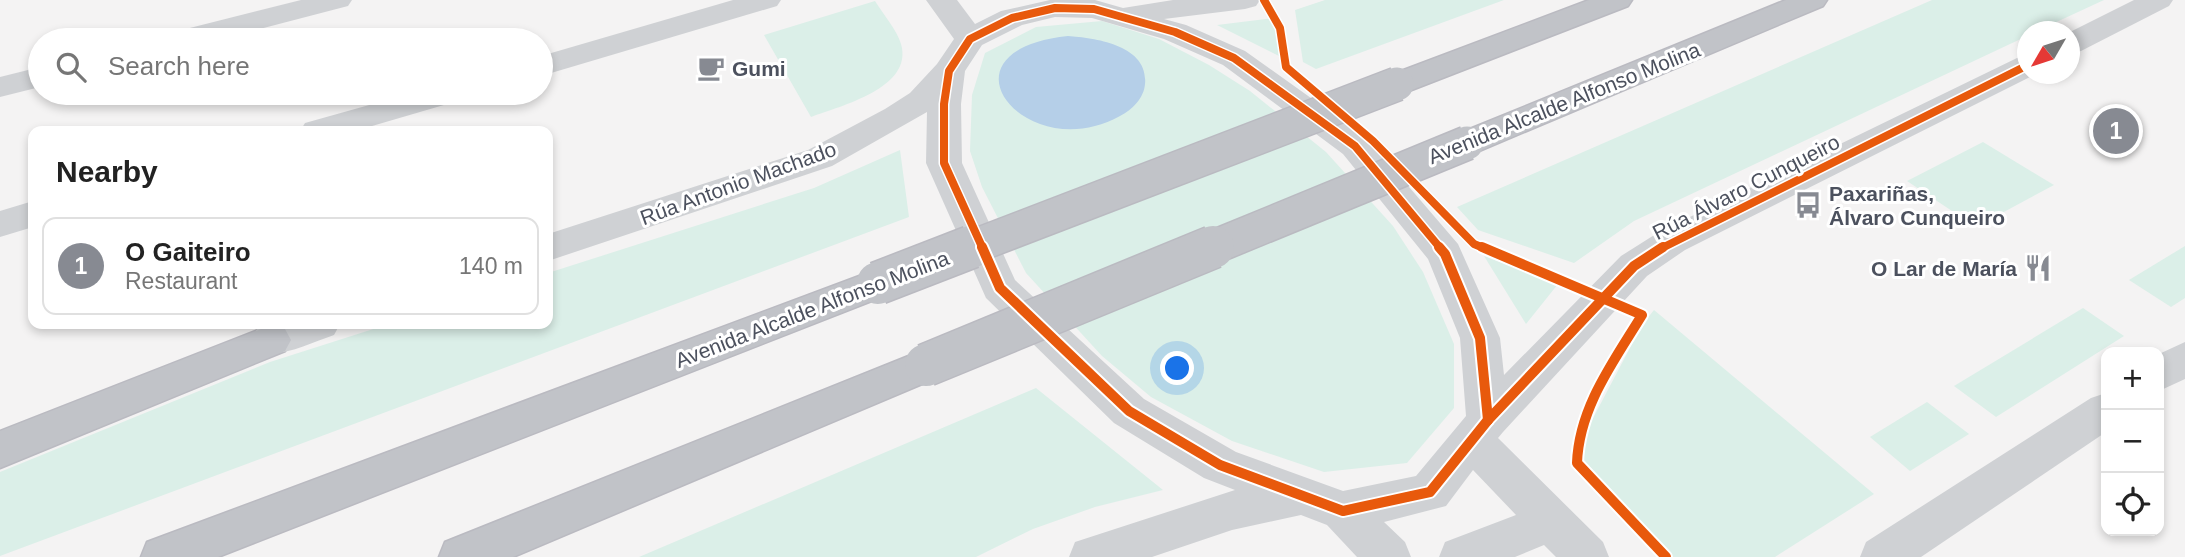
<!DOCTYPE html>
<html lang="en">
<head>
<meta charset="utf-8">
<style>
	body { margin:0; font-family:Helvetica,sans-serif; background:#f2f2f2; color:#222 }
	.controls { position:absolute; right:21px; bottom:21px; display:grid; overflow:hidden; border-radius:14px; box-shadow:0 4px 10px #0003 }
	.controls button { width:63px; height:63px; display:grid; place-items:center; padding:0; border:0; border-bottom:2px solid #e0e0e0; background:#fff; color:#222; font:35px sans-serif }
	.compass { position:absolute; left:2017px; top:21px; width:63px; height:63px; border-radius:50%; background:#fff; box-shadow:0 4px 10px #0003; rotate:231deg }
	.you { position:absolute; left:1178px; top:369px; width:24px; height:24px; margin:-18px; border:5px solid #fff; border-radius:50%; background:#1a73e8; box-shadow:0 0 0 10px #1a73e833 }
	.badge { display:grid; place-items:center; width:46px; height:46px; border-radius:50%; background:#878a92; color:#fff; font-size:23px; font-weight:700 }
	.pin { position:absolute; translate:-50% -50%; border:4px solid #fff; box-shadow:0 2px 7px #0006 }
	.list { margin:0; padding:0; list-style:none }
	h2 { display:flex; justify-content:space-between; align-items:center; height:91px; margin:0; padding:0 28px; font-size:30px }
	h2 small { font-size:23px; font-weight:400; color:#767676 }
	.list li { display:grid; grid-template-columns:46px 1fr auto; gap:21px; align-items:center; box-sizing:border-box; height:98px; margin:0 14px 14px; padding:0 14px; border:2px solid #e0e0e0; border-radius:14px }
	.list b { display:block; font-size:26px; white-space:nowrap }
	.list p { margin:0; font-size:23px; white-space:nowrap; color:#767676 }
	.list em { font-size:23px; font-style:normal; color:#767676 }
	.icon { flex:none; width:38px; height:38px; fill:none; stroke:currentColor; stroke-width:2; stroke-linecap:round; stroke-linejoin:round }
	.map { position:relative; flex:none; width:2185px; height:557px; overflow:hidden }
	.search { position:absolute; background:#fff; box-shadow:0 4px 10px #0003; left:28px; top:28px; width:525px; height:77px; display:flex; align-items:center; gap:18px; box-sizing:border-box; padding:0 24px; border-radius:38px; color:#767676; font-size:26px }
	.panel { position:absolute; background:#fff; box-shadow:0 4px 10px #0003; left:28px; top:126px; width:525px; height:203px; border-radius:14px }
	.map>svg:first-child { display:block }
	.green { fill:#dbefe8 }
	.water { fill:#b5cfe8 }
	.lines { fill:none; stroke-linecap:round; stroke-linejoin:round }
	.highway-casing { stroke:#babac1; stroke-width:3 }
	.minor { fill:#cfd1d4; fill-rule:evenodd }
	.highway { fill:#c1c3c8; fill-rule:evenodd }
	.highway-bridge-far1-casing { stroke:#babac1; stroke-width:36; stroke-linecap:butt }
	.highway-bridge-casing { stroke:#babac1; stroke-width:45; stroke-linecap:butt }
	.highway-bridge-far1 { stroke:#c1c3c8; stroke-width:33 }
	.highway-bridge { stroke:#c1c3c8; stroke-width:42 }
	.cycleway-far1-casing { stroke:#fff; stroke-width:11 }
	.cycleway-casing { stroke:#fff; stroke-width:14 }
	.cycleway-far1 { stroke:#e8590c; stroke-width:8 }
	.cycleway { stroke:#e8590c; stroke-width:10 }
	.labels { text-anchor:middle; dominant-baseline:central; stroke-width:6; stroke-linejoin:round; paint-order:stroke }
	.poi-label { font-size:21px; font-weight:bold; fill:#4c515e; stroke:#fff; text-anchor:start }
	.street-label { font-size:21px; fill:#4c515e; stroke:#fff }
</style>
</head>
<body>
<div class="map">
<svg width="2185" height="557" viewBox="0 0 2185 557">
	<rect width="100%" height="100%" fill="#f4f3f3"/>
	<g class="green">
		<polygon points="1325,0 1504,0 1316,69 1303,62 1295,10"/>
		<polygon points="1932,0 2104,0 2037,31 2028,32 2027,36 1634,221 1574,263 1478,230 1457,207"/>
		<path d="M875 1C883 14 897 30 901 44 914 88 840 106 811 117L764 35Z"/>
		<polygon points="1274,18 1279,56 1217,25"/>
		<polygon points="1102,21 1159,39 1209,65 1250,91 1326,152 1393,226 1423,272 1454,344 1454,408 1407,463 1324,472 1232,441 1151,397 1102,356 1026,273 982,187 970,151 972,95 985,53 1036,27"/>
		<polygon points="1983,142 2054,185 1976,227 1907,181"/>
		<polygon points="900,150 909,217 0,556 0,472 270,362 389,324 548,324 548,273 814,188"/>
		<polygon points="2185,246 2185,298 2171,307 2129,280"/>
		<polygon points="1484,256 1558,284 1526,324"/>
		<polygon points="2083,308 2124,336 1996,417 1954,386"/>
		<polygon points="1654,310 1874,494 1775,557 1670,557 1583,459 1581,441 1642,325"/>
		<polygon points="1036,388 1163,490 1095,507 1033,529 976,557 639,557"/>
		<polygon points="1927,402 1969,434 1910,471 1870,437"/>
	</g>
	<path class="water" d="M1068 36C1095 38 1149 45 1145 84 1144 98 1132 110 1120 116 1027 168 929 51 1068 36Z"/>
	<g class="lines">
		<defs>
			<g id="highway">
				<polygon points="1589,0 1632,0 1628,6 1409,91 1397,94 1385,91 1381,84 1385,77"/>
				<polygon points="1786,0 1827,0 1823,6 1479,151 1467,154 1455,151 1450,143 1455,135"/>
				<polygon points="878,269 892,273 897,283 892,293 218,557 141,557 147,542"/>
				<polygon points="271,325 285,329 291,340 285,351 0,468 0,431"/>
				<polygon points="926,349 941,354 947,365 941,376 513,557 439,557 445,542"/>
			</g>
		</defs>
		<use href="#highway" class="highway-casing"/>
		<g class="minor">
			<polygon points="301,0 352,0 348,6 217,40 165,40 170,33"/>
			<polygon points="733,0 781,0 777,6 541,76 541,56"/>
			<path d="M926 0H957L975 24 1001 11 1050 0H1095L1123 8 1173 0H1260L1256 6 1245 9 1164 19 1186 25 1245 51 1367 138 1458 244 1500 338 1504 375 1621 256 1659 232 2017 58 2028 55V74H2036L1685 250 1647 276 1503 432 1498 438 1603 542 1609 557H1556L1544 545 1515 557H1439L1445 542 1516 515 1473 470 1446 506 1384 522 1405 542 1411 557H1357L1327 525 1301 515 1232 530 1152 557H1069L1075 542 1235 490 1204 478 1114 423 986 298 926 163 927 112 832 166 548 261V234L808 150 885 109 910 93 937 64 954 39ZM1055 17 1092 18 1164 39 1223 65 1343 154 1428 259 1460 338 1466 416 1416 476 1343 491 1236 452 1144 399 1015 280 962 163 961 104 965 71 982 45 1022 25Z"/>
			<polygon points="2134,0 2173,0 2169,6 2081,51 2070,53 2070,32"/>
			<polygon points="40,67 40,87 0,97 0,77"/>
			<polygon points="412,93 465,93 461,100 355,131 300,131 305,123"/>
			<polygon points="33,201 33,227 0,237 0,211"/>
			<path d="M273 324H340L334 335C310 343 281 359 257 351L251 340 257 329Z"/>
			<polygon points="2185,342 2185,379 2159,391 2159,354"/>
			<polygon points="2106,393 2106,432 1921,557 1860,557 1866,542 2091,398"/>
		</g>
		<use href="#highway" class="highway"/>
		<defs>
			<g id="highway-bridge-far1">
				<polyline points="967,249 1397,84"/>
				<polyline points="1209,249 1467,143"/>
			</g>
			<g id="highway-bridge">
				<polyline points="878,283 971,247"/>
				<polyline points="926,365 1213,247"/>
			</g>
		</defs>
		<use href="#highway-bridge-far1" class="highway-bridge-far1-casing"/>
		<use href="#highway-bridge" class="highway-bridge-casing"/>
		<use href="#highway-bridge-far1" class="highway-bridge-far1"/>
		<use href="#highway-bridge" class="highway-bridge"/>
		<defs>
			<g id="cycleway-far1">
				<polyline points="1264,0 1280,28 1286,67 1373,141 1474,244 1486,249"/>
				<polyline points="983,249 944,163 944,104 949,71 970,39 1012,18 1055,8 1094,9 1175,32 1234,58 1355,146 1441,249"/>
				<polyline points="1660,249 2028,65"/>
			</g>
			<g id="cycleway">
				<polyline points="982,247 1000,288 1129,411 1220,465 1343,511 1430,492 1488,420"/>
				<polyline points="1439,247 1445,254 1480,338 1488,420"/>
				<path d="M1482 247 1642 315C1614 361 1579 407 1577 463L1666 557"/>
				<polyline points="1488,420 1634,266 1663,247"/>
			</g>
		</defs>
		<use href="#cycleway-far1" class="cycleway-far1-casing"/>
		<use href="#cycleway" class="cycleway-casing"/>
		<use href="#cycleway-far1" class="cycleway-far1"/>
		<use href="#cycleway" class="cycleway"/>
	</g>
	<defs>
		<symbol id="cafe-bare" viewBox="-9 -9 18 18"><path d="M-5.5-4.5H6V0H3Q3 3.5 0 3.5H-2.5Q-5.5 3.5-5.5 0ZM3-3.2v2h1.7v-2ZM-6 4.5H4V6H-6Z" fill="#878a92" stroke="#fff" stroke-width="2.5" paint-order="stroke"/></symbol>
		<symbol id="bus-bare" viewBox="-9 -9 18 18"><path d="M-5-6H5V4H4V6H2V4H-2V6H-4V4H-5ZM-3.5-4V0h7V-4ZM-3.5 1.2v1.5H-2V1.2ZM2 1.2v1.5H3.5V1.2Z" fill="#878a92" stroke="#fff" stroke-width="2.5" paint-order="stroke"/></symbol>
		<symbol id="restaurant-bare" viewBox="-9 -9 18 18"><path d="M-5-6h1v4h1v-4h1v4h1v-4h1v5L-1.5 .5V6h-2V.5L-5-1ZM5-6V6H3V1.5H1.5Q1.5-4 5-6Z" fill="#878a92" stroke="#fff" stroke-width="2.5" paint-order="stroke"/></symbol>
	</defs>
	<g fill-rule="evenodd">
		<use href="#cafe-bare" x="692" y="49" width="38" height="38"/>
		<use href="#bus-bare" x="1789" y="186" width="38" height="38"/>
		<use href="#restaurant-bare" x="2019" y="249" width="38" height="38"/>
	</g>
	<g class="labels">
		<g class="poi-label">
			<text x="732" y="68">Gumi</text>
			<text x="1829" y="193">Paxariñas,<tspan x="1829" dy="24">Álvaro Cunqueiro</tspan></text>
			<text x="2017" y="268" text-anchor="end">O Lar de María</text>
		</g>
		<g class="street-label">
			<text transform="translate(1564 103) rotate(-22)">Avenida Alcalde Alfonso Molina</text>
			<text transform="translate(738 183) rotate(-20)">Rúa Antonio Machado</text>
			<text transform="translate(1746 187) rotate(-27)">Rúa Álvaro Cunqueiro</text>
			<text transform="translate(812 309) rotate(-21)">Avenida Alcalde Alfonso Molina</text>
		</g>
	</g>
</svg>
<div class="controls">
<button>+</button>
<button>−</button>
<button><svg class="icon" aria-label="locate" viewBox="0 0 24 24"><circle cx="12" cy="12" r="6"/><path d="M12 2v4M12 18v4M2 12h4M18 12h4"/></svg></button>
</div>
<svg class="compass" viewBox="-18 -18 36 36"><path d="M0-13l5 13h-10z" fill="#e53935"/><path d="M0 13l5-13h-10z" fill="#767676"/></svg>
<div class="you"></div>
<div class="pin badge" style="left:2116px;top:131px">1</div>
<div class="search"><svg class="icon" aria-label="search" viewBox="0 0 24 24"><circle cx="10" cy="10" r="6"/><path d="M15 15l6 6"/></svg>Search here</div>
<section class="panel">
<h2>Nearby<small></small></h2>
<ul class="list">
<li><span class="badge">1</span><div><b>O Gaiteiro</b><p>Restaurant</p></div><em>140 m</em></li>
</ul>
</section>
</div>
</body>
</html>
